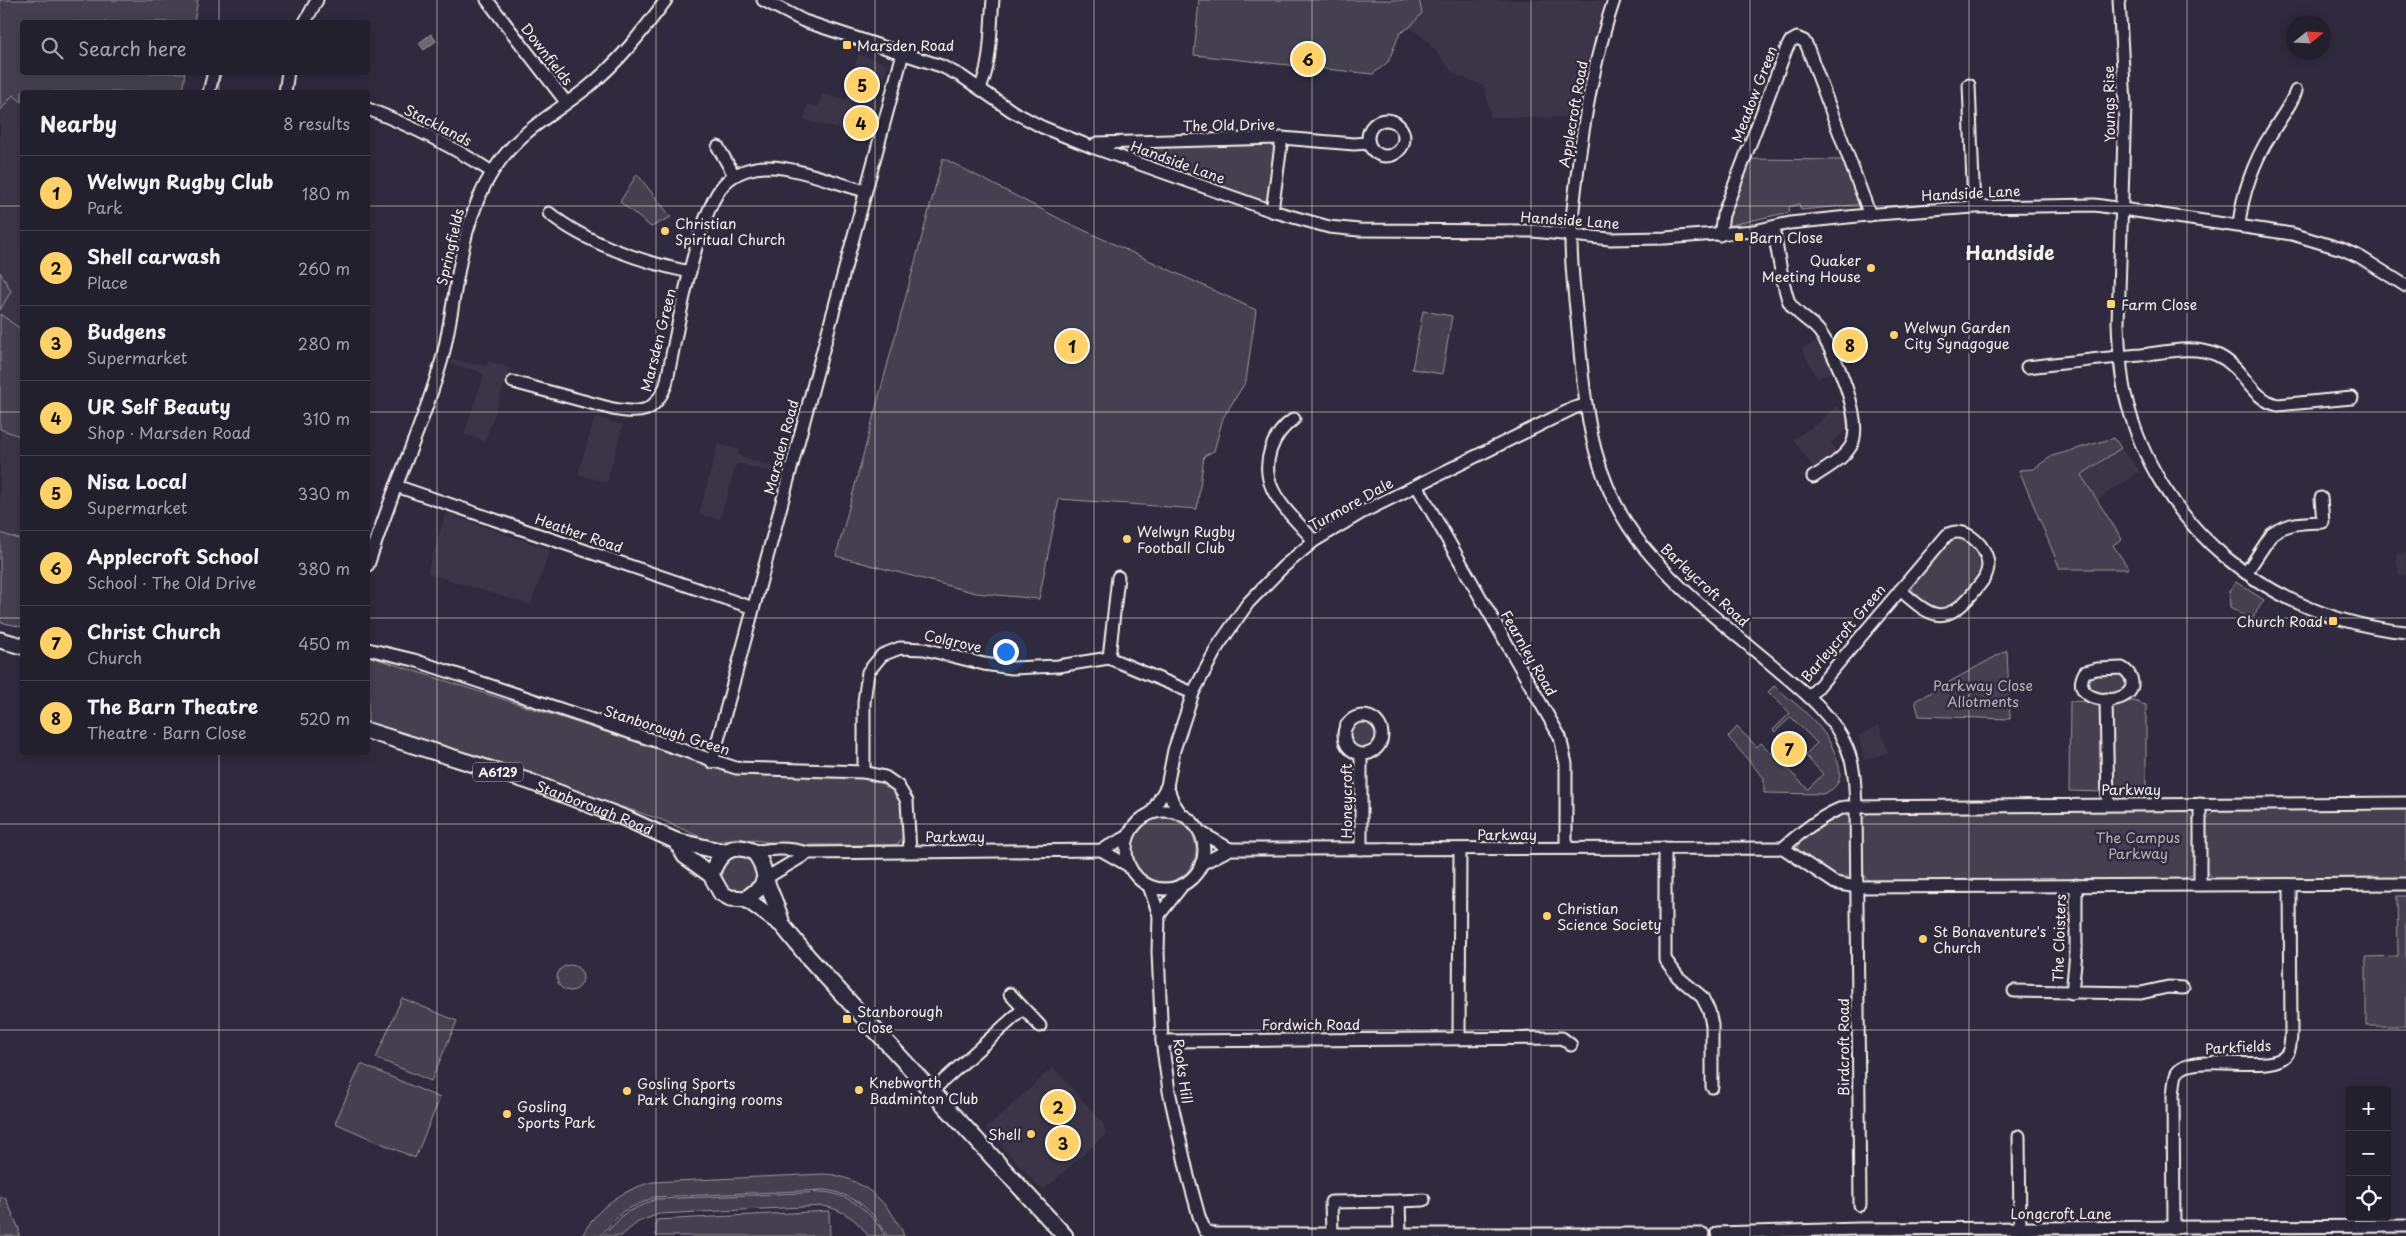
<!DOCTYPE html>
<html lang="en">
<head>
<meta charset="utf-8">
<style>
	body { margin:0; font-family:"Playpen Sans",sans-serif; background:#2b2836; color:#f1f3f6 }
	.controls { position:absolute; right:15px; bottom:15px; display:grid; overflow:hidden; border-radius:5px; box-shadow:0 2px 12px #0003 }
	.controls button { width:45px; height:45px; display:grid; place-items:center; padding:0; border:0; border-bottom:1px solid #403e4a; background:#23202e; color:#f1f3f6; font:25px sans-serif }
	.compass { position:absolute; left:2286px; top:15px; width:45px; height:45px; border-radius:50%; background:#23202e; box-shadow:0 2px 12px #0003; rotate:72deg }
	.you { position:absolute; left:1005px; top:651px; width:18px; height:18px; margin:-12px; border:4px solid #fff; border-radius:50%; background:#1a73e8; box-shadow:0 0 0 8px #1a73e833 }
	.badge { display:grid; place-items:center; width:32px; height:32px; border-radius:50%; background:#ffd166; color:#111; font-size:16px; font-weight:700 }
	.pin { position:absolute; translate:-50% -50%; border:2px solid #fff; box-shadow:0 1px 5px #0006 }
	.list { margin:0; padding:0; list-style:none }
	h2 { display:flex; justify-content:space-between; align-items:center; height:65px; margin:0; padding:0 20px; font-size:21px }
	h2 small { font-size:16px; font-weight:400; color:#a3a3aa }
	.list li { display:grid; grid-template-columns:32px 1fr auto; gap:15px; align-items:center; box-sizing:border-box; height:75px; padding:0 20px; border-top:1px solid #403e4a }
	.list b { display:block; font-size:19px; white-space:nowrap }
	.list p { margin:0; font-size:16px; white-space:nowrap; color:#a3a3aa }
	.list em { font-size:16px; font-style:normal; color:#a3a3aa }
	.icon { flex:none; width:28px; height:28px; fill:none; stroke:currentColor; stroke-width:2; stroke-linecap:round; stroke-linejoin:round }
	.map { position:relative; flex:none; width:2406px; height:1236px; overflow:hidden }
	.search { position:absolute; background:#23202e; box-shadow:0 2px 12px #0003; left:20px; top:20px; width:350px; height:55px; display:flex; align-items:center; gap:12px; box-sizing:border-box; padding:0 18px; border-radius:5px; color:#a3a3aa; font-size:19px }
	.panel { position:absolute; background:#23202e; box-shadow:0 2px 12px #0003; left:20px; top:90px; width:350px; height:665px; border-radius:5px }
	.map>svg:first-child { display:block }
	.built { fill:#3b3647 }
	.green { fill:#454050; stroke:#9c989c }
	.water { fill:#6a6670; stroke:#a19ea0 }
	.lines { fill:none; stroke-linecap:round; stroke-linejoin:round }
	.minor-casing { stroke:#f4f1e8; stroke-width:15 }
	.major-casing { stroke:#f4f1e8; stroke-width:19 }
	.minor { stroke:#2f2a3d; stroke-width:11 }
	.major { stroke:#2f2a3d; stroke-width:15 }
	.grid { fill:none; stroke:#f4f1e8; stroke-width:1; stroke-opacity:0.55 }
	.poi-dot { fill:#ffd166; stroke:#2f2a3d; stroke-width:2 }
	.labels { text-anchor:middle; dominant-baseline:central; stroke-width:5; stroke-linejoin:round; paint-order:stroke }
	.shield { fill:#2f2a3d; stroke:#b9b5b5; stroke-width:1 }
	.shield-label { font-size:12px; font-weight:bold; fill:#f4f1e8 }
	.poi-label { font-size:14px; fill:#f4f1e8; stroke:#2f2a3d; text-anchor:start }
	.street-label { font-size:14px; fill:#f4f1e8; stroke:#2f2a3d }
	.park-label { font-size:14px; fill:#b7b3b3; stroke:#2f2a3d }
	.district-label { font-size:19px; font-weight:bold; fill:#f4f1e8; stroke:#2f2a3d }
</style>
</head>
<body>
<div class="map">
<svg width="2406" height="1236" viewBox="0 0 2406 1236">
	<rect width="100%" height="100%" fill="#2f2a3d"/>
	<filter id="ink" filterUnits="userSpaceOnUse"><feTurbulence type="fractalNoise" baseFrequency=".02" numOctaves="2"/><feDisplacementMap in="SourceGraphic" scale="10" xChannelSelector="R" yChannelSelector="G"/><feConvolveMatrix kernelMatrix="1 2 1 2 8 2 1 2 1" color-interpolation-filters="sRGB"/></filter>
	<g filter="url(#ink)">
		<g class="built">
			<polygon points="1199,0 1604,0 1572,118 1491,117 1484,86 1454,74 1426,40 1410,27 1400,33 1388,62 1373,74 1194,55"/>
			<polygon points="858,54 888,64 866,136 804,120 808,104 818,107 822,94 846,100"/>
			<polygon points="0,85 22,102 22,540 0,533"/>
			<polygon points="1818,338 1833,371 1817,379 1802,349 1817,341"/>
			<polygon points="452,359 483,366 487,365 488,361 510,368 485,441 464,434 484,376 479,371 450,364"/>
			<polygon points="1837,406 1849,419 1851,426 1831,443 1836,451 1814,468 1793,439 1817,424"/>
			<polygon points="595,417 623,425 607,483 578,474"/>
			<polygon points="718,444 739,450 738,453 741,457 777,467 776,473 740,464 736,465 720,520 699,514"/>
			<polygon points="2121,448 2140,472 2097,500 2081,475"/>
			<polygon points="446,513 550,550 531,605 427,573"/>
			<polygon points="2406,553 2406,576 2399,576 2396,554"/>
			<polygon points="1879,725 1888,752 1865,760 1858,736"/>
			<polygon points="1053,1067 1103,1123 1106,1134 1043,1191 986,1129"/>
		</g>
		<g class="green">
			<polygon points="0,0 198,0 194,22 22,22 22,72 185,73 182,92 22,92 22,102 13,95 0,111"/>
			<polygon points="1199,0 1419,0 1422,13 1410,27 1400,33 1388,62 1373,74 1194,55"/>
			<polygon points="1270,142 1276,152 1271,197 1264,201 1110,149 1111,145"/>
			<polygon points="943,158 1062,220 1256,310 1246,381 1223,418 1214,451 1204,456 1197,509 1059,499 1039,599 976,593 836,556"/>
			<polygon points="1748,159 1846,160 1863,204 1801,210 1799,204 1789,207 1790,212 1726,226 1725,218"/>
			<polygon points="637,174 671,217 651,227 620,202"/>
			<polygon points="0,272 11,291 0,310"/>
			<polygon points="1423,311 1452,316 1442,374 1412,369"/>
			<polygon points="0,314 22,330 22,437 0,429"/>
			<polygon points="2114,438 2121,448 2081,475 2122,539 2113,545 2129,569 2060,569 2019,470 2033,469 2052,456"/>
			<polygon points="0,533 22,540 22,627 0,622"/>
			<path d="M1963 536C2000 570 1980 578 1953 609 1948 610 1942 611 1936 610 1923 609 1909 594 1913 581L1949 539Z"/>
			<polygon points="2236,582 2264,600 2251,620 2230,607 2229,591"/>
			<polygon points="2007,650 2010,719 1919,716 1915,701"/>
			<path d="M368 656 737 774 858 776C888 780 900 788 903 819 904 829 905 836 898 844L889 845H793L735 838 714 843 662 820 368 724Z"/>
			<polygon points="2119,672 2128,680 2123,694 2091,694 2086,681 2091,673"/>
			<path d="M1774 686C1801 708 1829 728 1838 763 1843 779 1838 788 1823 794L1764 793V778L1728 737 1737 727 1757 747 1761 743 1808 789 1823 774 1805 755 1817 743 1791 717 1775 732 1773 730 1790 713 1768 692Z"/>
			<polygon points="2070,701 2098,702 2101,705 2104,792 2069,791"/>
			<polygon points="2120,701 2134,701 2146,705 2146,792 2113,792 2112,706"/>
			<circle cx="1362" cy="735" r="16"/>
			<path d="M2406 808V879L2223 881C2218 879 2212 879 2208 874 2202 865 2205 832 2205 821L2213 812 2220 809Z"/>
			<path d="M2185 810C2202 821 2195 852 2195 870L2192 875 2181 880 1874 882 1867 879 1861 870V824L1862 819 1871 812Z"/>
			<polygon points="1843,814 1847,815 1852,822 1852,870 1847,877 1840,879 1799,853 1797,848 1799,841"/>
			<circle cx="1164" cy="850" r="32"/>
			<circle cx="739" cy="874" r="17"/>
			<polygon points="2397,896 2406,896 2406,1026 2366,1026 2366,957 2398,956"/>
			<circle cx="570" cy="978" r="13"/>
			<polygon points="402,998 457,1021 431,1081 376,1058"/>
			<polygon points="361,1064 440,1098 415,1158 335,1123"/>
			<path d="M824 1174C859 1175 892 1204 904 1236H887C875 1211 852 1193 824 1190L655 1197 623 1211 600 1236H582C597 1207 621 1191 652 1182Z"/>
			<path d="M824 1192C851 1195 873 1213 885 1236H868C858 1220 843 1210 824 1206L659 1214 638 1222 621 1236H603L625 1213 656 1199Z"/>
			<polygon points="0,1196 6,1199 19,1229 19,1236 0,1236"/>
			<polygon points="829,1211 830,1236 656,1236 656,1220"/>
		</g>
		<polygon class="water" points="431,34 436,41 424,50 419,43"/>
		<g class="lines">
			<defs>
				<g id="minor">
					<polyline points="487,0 566,102"/>
					<polyline points="763,0 804,21 941,66 961,76 1012,111 1042,127 1092,147 1272,211 1329,227 1359,230 1533,231 1610,239 1665,238 1754,231 1790,223 1877,214 1974,207 2095,205 2292,234 2342,249 2360,257 2406,286"/>
					<path d="M1614 0C1594 59 1583 122 1576 184 1574 202 1571 221 1571 239 1571 272 1576 306 1579 339 1585 416 1594 488 1646 550 1682 593 1728 628 1771 664 1800 689 1832 712 1847 748 1855 767 1855 787 1856 807L1860 1205"/>
					<path d="M2119 0 2125 104 2118 323C2119 347 2120 371 2125 394 2156 528 2272 619 2406 632"/>
					<polyline points="305,22 317,0"/>
					<polyline points="1969,85 1974,207"/>
					<path d="M980 88C992 63 990 28 993 0"/>
					<polyline points="209,92 214,72"/>
					<polyline points="285,92 288,72"/>
					<path d="M368 109C412 126 452 146 492 172"/>
					<circle cx="1386" cy="138" r="18"/>
					<polyline points="718,147 734,175"/>
					<polyline points="1092,147 1097,143 1282,138 1354,144 1368,143"/>
					<polyline points="1272,211 1282,138"/>
					<path d="M549 213C585 243 645 263 690 272"/>
					<path d="M2239 225C2242 194 2254 161 2271 134 2279 120 2290 107 2296 91"/>
					<path d="M1773 227C1777 246 1782 285 1789 302 1795 314 1810 320 1819 331 1835 352 1865 422 1851 446 1843 459 1826 469 1813 477"/>
					<polyline points="1720,235 1723,215 1786,50 1790,42 1797,38 1804,41 1807,46 1870,215"/>
					<path d="M2027 367C2065 363 2103 358 2141 355 2166 352 2194 345 2217 355 2243 366 2251 400 2278 405L2352 398"/>
					<path d="M513 382 613 409C642 414 654 413 666 385 676 339 695 214 725 183 736 172 754 166 770 167 795 167 839 184 865 191"/>
					<path d="M1294 419C1272 434 1261 463 1272 488 1281 508 1301 525 1314 541"/>
					<polyline points="396,486 753,608"/>
					<polyline points="1417,486 1560,737 1566,764 1566,848"/>
					<path d="M368 565C378 536 388 506 400 476 415 438 431 399 442 359 458 296 457 227 493 171 521 128 551 117 588 87 619 62 643 31 666 0"/>
					<path d="M2246 573 2272 534C2287 522 2305 523 2323 522L2321 498"/>
					<polyline points="368,649 414,660 736,768 864,772 885,777 898,786 907,801 910,851"/>
					<polyline points="1109,658 1118,577"/>
					<path d="M2122 668C2129 672 2132 677 2132 684 2132 708 2066 705 2085 672L2097 669Z"/>
					<path d="M1809 697 1819 686 1947 535C1964 524 1988 546 1988 565 1988 577 1979 585 1972 594 1943 629 1928 614 1900 590"/>
					<polyline points="2106,699 2108,804"/>
					<circle cx="1363" cy="735" r="19"/>
					<polyline points="1361,754 1361,849"/>
					<polyline points="712,762 903,53"/>
					<polyline points="864,772 864,702 868,672 882,655 900,648 924,649 984,664 1012,668 1058,666 1109,658 1193,693"/>
					<polyline points="1167,786 1173,802 1181,814"/>
					<circle cx="1165" cy="850" r="39"/>
					<polyline points="1152,812 1167,786 1174,750 1193,693 1218,646 1248,603 1283,567 1314,541 1361,513 1574,408 1585,405"/>
					<polyline points="1200,832 1230,849 1783,848 1835,883 1857,887 2406,884"/>
					<polyline points="1665,848 1665,959 1678,977 1702,997 1709,1011 1712,1025 1712,1087"/>
					<path d="M1783 848C1801 832 1823 814 1845 807L2406 803"/>
					<polyline points="1101,850 1129,866"/>
					<path d="M754 852C771 848 791 848 808 853L1101 850 1127 837"/>
					<polyline points="1201,864 1230,849"/>
					<polyline points="766,878 808,853"/>
					<polyline points="2200,884 2200,804"/>
					<polyline points="1149,886 1159,915 1158,952 1162,1041 1169,1091 1188,1176 1199,1216 1205,1231 1215,1234 1703,1234"/>
					<polyline points="1159,915 1181,887"/>
					<polyline points="2014,991 2141,993 2168,987 2183,988"/>
					<polyline points="2072,993 2076,953 2076,885"/>
					<polyline points="1010,994 1040,1026"/>
					<polyline points="1459,1038 1460,849"/>
					<polyline points="1162,1041 1562,1038 1571,1045"/>
					<polyline points="932,1091 1023,1009"/>
					<polyline points="2019,1136 2020,1228"/>
					<polyline points="1399,1201 1424,1200"/>
					<path d="M2174 1228 2173 1095C2174 1089 2174 1078 2177 1073 2192 1050 2272 1076 2287 1054 2291 1048 2291 1038 2291 1032L2290 885"/>
					<polyline points="1332,1233 1331,1202 1399,1201 1400,1233"/>
					<polyline points="1717,1233 1860,1229 2406,1226"/>
				</g>
				<g id="major">
					<polyline points="0,640 22,646"/>
					<path id="s1" d="M368 731 528 781 627 819 676 841 724 852"/>
					<polyline points="676,841 685,856 711,875 721,893 730,898 746,899 761,887 765,878"/>
					<path d="M711 875C718 854 731 841 754 852 762 861 763 869 766 880 771 896 779 909 782 925"/>
					<polyline points="746,899 782,925 808,957 1065,1236"/>
				</g>
			</defs>
			<use href="#minor" class="minor-casing"/>
			<use href="#major" class="major-casing"/>
			<use href="#minor" class="minor"/>
			<use href="#major" class="major"/>
		</g>
	</g>
	<path class="grid" d="M219 0V22M437 0V1236M656 0V1236M875 0V1236M1094 0V1236M1312 0V1236M1531 0V1236M1750 0V1236M1969 0V1236M2187 0V1236M219 72V92M0 206H22M368 206H2406M0 412H22M368 412H2406M0 618H22M368 618H2406M219 752V1236M0 824H2406M0 1030H2406"/>
	<g class="poi-dot">
		<rect x="842" y="40" width="10" height="10" rx="2.5"/>
		<circle cx="665" cy="231" r="5"/>
		<rect x="1734" y="232" width="10" height="10" rx="2.5"/>
		<circle cx="1871" cy="268" r="5"/>
		<rect x="2106" y="299" width="10" height="10" rx="2.5"/>
		<circle cx="1894" cy="335" r="5"/>
		<circle cx="1127" cy="539" r="5"/>
		<rect x="2328" y="616" width="10" height="10" rx="2.5"/>
		<circle cx="1547" cy="916" r="5"/>
		<circle cx="1923" cy="939" r="5"/>
		<rect x="842" y="1014" width="10" height="10" rx="2.5"/>
		<circle cx="859" cy="1090" r="5"/>
		<circle cx="627" cy="1091" r="5"/>
		<circle cx="507" cy="1114" r="5"/>
		<circle cx="1031" cy="1134" r="5"/>
	</g>
	<g class="labels">
		<rect class="shield" x="473" y="762.5" width="50" height="19" rx="4"/>
		<g class="shield-label">
			<text x="498" y="772">A6129</text>
		</g>
		<g class="poi-label">
			<text x="857" y="45">Marsden Road</text>
			<text x="675" y="223">Christian<tspan x="675" dy="16">Spiritual Church</tspan></text>
			<text x="1749" y="237">Barn Close</text>
			<text x="1861" y="260" text-anchor="end">Quaker<tspan x="1861" dy="16">Meeting House</tspan></text>
			<text x="2121" y="304">Farm Close</text>
			<text x="1904" y="327">Welwyn Garden<tspan x="1904" dy="16">City Synagogue</tspan></text>
			<text x="1137" y="531">Welwyn Rugby<tspan x="1137" dy="16">Football Club</tspan></text>
			<text x="2323" y="621" text-anchor="end">Church Road</text>
			<text x="1557" y="908">Christian<tspan x="1557" dy="16">Science Society</tspan></text>
			<text x="1933" y="931">St Bonaventure's<tspan x="1933" dy="16">Church</tspan></text>
			<text x="857" y="1011">Stanborough<tspan x="857" dy="16">Close</tspan></text>
			<text x="869" y="1082">Knebworth<tspan x="869" dy="16">Badminton Club</tspan></text>
			<text x="637" y="1083">Gosling Sports<tspan x="637" dy="16">Park Changing rooms</tspan></text>
			<text x="517" y="1106">Gosling<tspan x="517" dy="16">Sports Park</tspan></text>
			<text x="1021" y="1134" text-anchor="end">Shell</text>
		</g>
		<g class="street-label">
			<text transform="translate(547 54) rotate(52)">Downfields</text>
			<text transform="translate(1754 94) rotate(-69)">Meadow Green</text>
			<text transform="translate(2109 104) rotate(-91)">Youngs Rise</text>
			<text transform="translate(1573 114) rotate(-80)">Applecroft Road</text>
			<text transform="translate(438 125) rotate(27)">Stacklands</text>
			<text transform="translate(1229 125) rotate(-1)">The Old Drive</text>
			<text transform="translate(1178 162) rotate(20)">Handside Lane</text>
			<text transform="translate(1971 193) rotate(-3)">Handside Lane</text>
			<text transform="translate(1570 220) rotate(4)">Handside Lane</text>
			<text transform="translate(450 247) rotate(-77)">Springfields</text>
			<text transform="translate(658 340) rotate(-76)">Marsden Green</text>
			<text transform="translate(781 447) rotate(-75)">Marsden Road</text>
			<text transform="translate(1351 504) rotate(-29)">Turmore Dale</text>
			<text transform="translate(579 533) rotate(19)">Heather Road</text>
			<text transform="translate(1705 585) rotate(43)">Barleycroft Road</text>
			<text transform="translate(1843 633) rotate(-50)">Barleycroft Green</text>
			<text transform="translate(953 641) rotate(13)">Colgrove</text>
			<text transform="translate(1529 653) rotate(60)">Fearnley Road</text>
			<text transform="translate(667 730) rotate(18)">Stanborough Green</text>
			<text x="2131" y="789">Parkway</text>
			<text transform="translate(1346 801) rotate(-90)">Honeycroft</text>
			<text stroke="none"><textPath href="#s1" startOffset="239">Stanborough Road</textPath></text>
			<text x="1507" y="834">Parkway</text>
			<text x="955" y="836">Parkway</text>
			<text transform="translate(2059 938) rotate(-88)">The Cloisters</text>
			<text x="1311" y="1024">Fordwich Road</text>
			<text transform="translate(1843 1047) rotate(-90)">Birdcroft Road</text>
			<text transform="translate(2238 1047) rotate(-3)">Parkfields</text>
			<text transform="translate(1183 1071) rotate(82)">Rooks Hill</text>
			<text x="2061" y="1213">Longcroft Lane</text>
		</g>
		<g class="park-label">
			<text x="1983" y="685">Parkway Close<tspan x="1983" dy="16">Allotments</tspan></text>
			<text x="2138" y="837">The Campus<tspan x="2138" dy="16">Parkway</tspan></text>
		</g>
		<g class="district-label">
			<text x="2010" y="252">Handside</text>
		</g>
	</g>
</svg>
<div class="controls">
<button>+</button>
<button>−</button>
<button><svg class="icon" aria-label="locate" viewBox="0 0 24 24"><circle cx="12" cy="12" r="6"/><path d="M12 2v4M12 18v4M2 12h4M18 12h4"/></svg></button>
</div>
<svg class="compass" viewBox="-18 -18 36 36"><path d="M0-13l5 13h-10z" fill="#e53935"/><path d="M0 13l5-13h-10z" fill="#a3a3aa"/></svg>
<div class="you"></div>
<div class="pin badge" style="left:1072px;top:346px">1</div>
<div class="pin badge" style="left:1058px;top:1107px">2</div>
<div class="pin badge" style="left:1063px;top:1143px">3</div>
<div class="pin badge" style="left:861px;top:123px">4</div>
<div class="pin badge" style="left:862px;top:85px">5</div>
<div class="pin badge" style="left:1308px;top:59px">6</div>
<div class="pin badge" style="left:1789px;top:749px">7</div>
<div class="pin badge" style="left:1850px;top:345px">8</div>
<div class="search"><svg class="icon" aria-label="search" viewBox="0 0 24 24"><circle cx="10" cy="10" r="6"/><path d="M15 15l6 6"/></svg>Search here</div>
<section class="panel">
<h2>Nearby<small>8 results</small></h2>
<ul class="list">
<li><span class="badge">1</span><div><b>Welwyn Rugby Club</b><p>Park</p></div><em>180 m</em></li>
<li><span class="badge">2</span><div><b>Shell carwash</b><p>Place</p></div><em>260 m</em></li>
<li><span class="badge">3</span><div><b>Budgens</b><p>Supermarket</p></div><em>280 m</em></li>
<li><span class="badge">4</span><div><b>UR Self Beauty</b><p>Shop · Marsden Road</p></div><em>310 m</em></li>
<li><span class="badge">5</span><div><b>Nisa Local</b><p>Supermarket</p></div><em>330 m</em></li>
<li><span class="badge">6</span><div><b>Applecroft School</b><p>School · The Old Drive</p></div><em>380 m</em></li>
<li><span class="badge">7</span><div><b>Christ Church</b><p>Church</p></div><em>450 m</em></li>
<li><span class="badge">8</span><div><b>The Barn Theatre</b><p>Theatre · Barn Close</p></div><em>520 m</em></li>
</ul>
</section>
</div>
</body>
</html>
